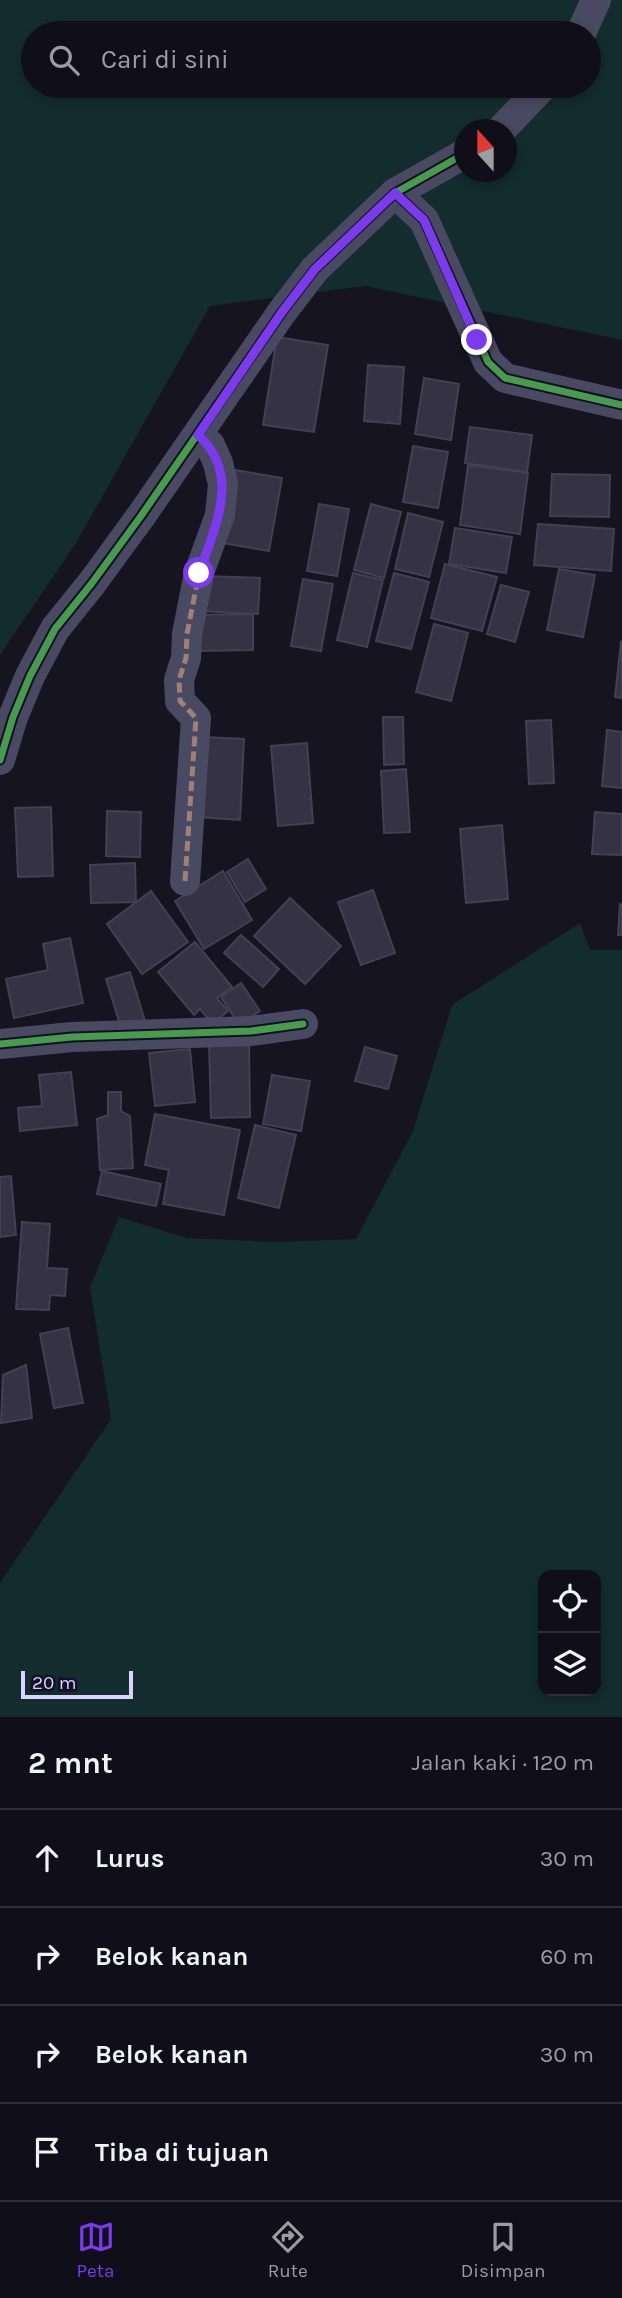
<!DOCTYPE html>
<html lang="id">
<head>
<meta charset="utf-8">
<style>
	body { margin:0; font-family:Karla,sans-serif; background:#1e1d26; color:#f1f3f6 }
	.controls { position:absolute; right:21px; bottom:21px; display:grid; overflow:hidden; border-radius:14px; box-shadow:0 4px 10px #0003 }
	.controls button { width:63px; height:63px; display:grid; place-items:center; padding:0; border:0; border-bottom:2px solid #302f38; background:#100f19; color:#f1f3f6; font:35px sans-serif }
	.compass { position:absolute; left:454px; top:119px; width:63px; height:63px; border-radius:50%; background:#100f19; box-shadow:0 4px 10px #0003; rotate:339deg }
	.scale { position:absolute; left:21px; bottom:18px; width:112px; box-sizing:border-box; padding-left:7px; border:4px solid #d9d4ff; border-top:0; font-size:19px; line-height:24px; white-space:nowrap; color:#d9d4ff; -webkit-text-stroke:5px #130f26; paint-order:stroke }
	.stop { position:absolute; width:21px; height:21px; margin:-16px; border:5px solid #7c3aed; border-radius:50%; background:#fff }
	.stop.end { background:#7c3aed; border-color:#fff; box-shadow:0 2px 7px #0008 }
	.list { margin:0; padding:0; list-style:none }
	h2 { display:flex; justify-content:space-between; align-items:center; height:91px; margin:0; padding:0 28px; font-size:30px }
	h2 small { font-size:23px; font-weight:400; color:#9c9ca2 }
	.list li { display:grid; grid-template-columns:46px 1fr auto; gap:21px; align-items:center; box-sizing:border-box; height:98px; padding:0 28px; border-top:2px solid #302f38 }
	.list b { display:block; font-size:26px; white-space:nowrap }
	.list em { font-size:23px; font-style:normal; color:#9c9ca2 }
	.icon { flex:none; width:38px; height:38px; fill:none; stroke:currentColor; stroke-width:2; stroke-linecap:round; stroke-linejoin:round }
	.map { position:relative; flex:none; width:622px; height:1717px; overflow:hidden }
	.search { position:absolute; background:#100f19; box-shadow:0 4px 10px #0003; left:21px; right:21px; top:21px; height:77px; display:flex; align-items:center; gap:18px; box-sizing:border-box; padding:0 24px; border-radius:38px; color:#9c9ca2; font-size:26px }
	.sheet { height:483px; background:#100f19 }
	nav { display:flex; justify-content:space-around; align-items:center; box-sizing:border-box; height:98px; border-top:2px solid #302f38; background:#100f19; font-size:19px; color:#9c9ca2 }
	nav a { display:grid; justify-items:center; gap:4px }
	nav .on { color:#7c3aed }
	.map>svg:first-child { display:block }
	.green { fill:#132c2d; fill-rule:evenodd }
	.building { fill:#343243; stroke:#433f54; stroke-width:2 }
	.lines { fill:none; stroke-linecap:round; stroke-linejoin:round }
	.minor { stroke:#4a4962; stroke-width:30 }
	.quiet { stroke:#9e8076; stroke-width:5; stroke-dasharray:10 5; stroke-linecap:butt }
	.cycleway-casing { stroke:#130f26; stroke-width:11 }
	.cycleway { stroke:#469c4c; stroke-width:7 }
	.route { stroke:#7c3aed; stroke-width:9 }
</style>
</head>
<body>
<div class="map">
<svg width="622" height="1717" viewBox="0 0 622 1717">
	<rect width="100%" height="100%" fill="#161421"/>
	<g class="green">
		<path d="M0 0H622V340L366 286 210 306 76 543 0 655ZM33 33H589V86H33ZM464 130H506V172H464Z"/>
		<path d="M580 923 590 950H622V1717H0V1583L111 1419 90 1287 119 1217 187 1238 276 1242 356 1239 413 1131 452 1005ZM596 1575V1691H543V1575Z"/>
	</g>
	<g class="building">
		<polygon points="277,337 328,345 314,432 263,425"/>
		<polygon points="368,365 404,367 400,424 364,421"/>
		<polygon points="424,378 459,384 451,440 415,434"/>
		<polygon points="470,427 532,435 527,472 465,463"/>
		<polygon points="413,446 448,452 438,508 403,502"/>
		<polygon points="468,465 528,473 520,534 460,525"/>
		<polygon points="235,470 282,478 269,551 222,543"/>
		<polygon points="552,474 610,475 609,517 550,516"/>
		<polygon points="319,504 349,509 337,576 307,571"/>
		<polygon points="371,504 401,512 384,578 354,570"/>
		<polygon points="408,513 443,522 429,577 395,569"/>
		<polygon points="538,524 614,529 611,571 534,565"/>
		<polygon points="455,528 512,537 506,573 449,564"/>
		<polygon points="445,564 497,577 482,631 431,618"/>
		<polygon points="559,569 595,575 583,637 547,630"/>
		<polygon points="353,573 383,580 367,647 337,640"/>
		<polygon points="394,573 429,582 411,649 376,641"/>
		<polygon points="203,576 260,578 258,614 200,611"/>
		<polygon points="303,579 333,584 321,651 291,646"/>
		<polygon points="501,585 529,592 515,642 487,634"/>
		<polygon points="253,614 253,650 197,651 196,615"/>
		<polygon points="434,624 468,633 451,701 416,692"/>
		<polygon points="621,642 622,643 622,698 615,697"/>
		<polygon points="383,717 403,717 404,764 384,765"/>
		<polygon points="551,720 554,783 529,784 526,721"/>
		<polygon points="607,730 622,732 622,788 602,786"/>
		<polygon points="204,737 244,739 240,820 199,817"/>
		<polygon points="307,743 313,823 278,826 271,746"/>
		<polygon points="406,769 410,832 384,833 381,771"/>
		<polygon points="51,807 53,876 18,877 15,808"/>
		<polygon points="107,811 141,812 140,857 106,856"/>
		<polygon points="595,812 622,814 622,855 592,854"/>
		<polygon points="502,825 508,899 466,903 460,829"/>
		<polygon points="248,859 266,889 245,902 227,872"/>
		<polygon points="135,863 136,902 91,903 90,865"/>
		<polygon points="223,871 252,920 204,949 175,901"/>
		<polygon points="373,890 395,953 361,965 338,902"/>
		<polygon points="151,891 188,942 142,974 107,924"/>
		<polygon points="290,898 341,946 305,984 254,936"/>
		<polygon points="620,904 622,905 622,935 618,935"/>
		<polygon points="241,935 279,969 263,987 224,953"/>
		<polygon points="70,938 83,1003 14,1018 6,979 48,970 43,944"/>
		<polygon points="195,942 232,987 217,998 228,1011 212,1024 200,1009 194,1015 158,972"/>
		<polygon points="130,972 145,1021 121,1028 106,979"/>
		<polygon points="241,983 260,1011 239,1025 221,997"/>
		<polygon points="209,1042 249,1042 250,1117 211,1118"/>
		<polygon points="365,1047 397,1056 388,1089 355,1081"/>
		<polygon points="190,1049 195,1102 155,1106 149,1053"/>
		<polygon points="71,1072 77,1125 20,1131 18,1108 42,1106 39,1075"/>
		<polygon points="272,1075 310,1081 301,1131 263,1124"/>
		<polygon points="108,1092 121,1092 121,1111 130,1116 133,1168 100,1170 97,1119 108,1115"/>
		<polygon points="155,1114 240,1130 224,1215 163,1204 169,1170 145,1165"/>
		<polygon points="255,1125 296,1135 279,1208 238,1198"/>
		<polygon points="102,1171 161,1184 156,1206 97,1194"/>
		<polygon points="11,1176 16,1235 0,1237 0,1177"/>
		<polygon points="22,1222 50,1224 47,1268 67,1269 65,1296 50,1295 49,1310 16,1309"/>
		<polygon points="68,1328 83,1403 54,1408 40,1334"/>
		<polygon points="26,1365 32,1418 1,1423 3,1375"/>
	</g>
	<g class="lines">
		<g class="minor">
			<polyline points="581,33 596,0"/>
			<polyline points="501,130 543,86"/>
			<polyline points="395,193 424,220 488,362 505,378 622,405"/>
			<polyline points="0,760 13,717 30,676 55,629 92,583 141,516 282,312 315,269 395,193 464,154"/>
			<polyline points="185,881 196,718 180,701 179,680 186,658 187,634 199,573 220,515 223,484 218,463 210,445 198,435"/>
			<polyline points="0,1044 72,1037 251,1031 303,1024"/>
		</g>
		<polyline class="quiet" points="185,881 196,718 180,701 179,680 186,658 187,634 199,573 220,515 223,484 218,463 210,445 198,435"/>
		<defs>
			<g id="cycleway">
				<polyline points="395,193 424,220 488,362 505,378 622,405"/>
				<polyline points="0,760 13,717 30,676 55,629 92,583 141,516 282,312 315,269 395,193 464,154"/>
				<polyline points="0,1044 72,1037 251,1031 303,1024"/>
			</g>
		</defs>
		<use href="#cycleway" class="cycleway-casing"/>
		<use href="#cycleway" class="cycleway"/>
	</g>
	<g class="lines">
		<path class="route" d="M199 573C215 527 242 474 198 435L282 312 315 269 395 193 424 220 477 340"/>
	</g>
</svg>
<div class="controls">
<button><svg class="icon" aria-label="locate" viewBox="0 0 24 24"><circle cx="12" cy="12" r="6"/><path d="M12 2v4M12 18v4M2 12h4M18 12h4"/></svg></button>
<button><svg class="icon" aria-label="layers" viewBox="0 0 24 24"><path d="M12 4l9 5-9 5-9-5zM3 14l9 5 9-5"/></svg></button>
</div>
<svg class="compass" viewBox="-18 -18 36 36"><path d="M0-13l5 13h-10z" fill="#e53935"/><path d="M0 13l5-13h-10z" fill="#9c9ca2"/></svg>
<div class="scale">20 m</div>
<div class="stop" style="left:199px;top:573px"></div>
<div class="stop end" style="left:477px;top:340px"></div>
<div class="search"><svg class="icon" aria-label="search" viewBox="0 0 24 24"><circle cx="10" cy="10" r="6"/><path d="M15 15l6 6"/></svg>Cari di sini</div>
</div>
<section class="sheet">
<h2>2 mnt<small>Jalan kaki · 120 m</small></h2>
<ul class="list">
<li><svg class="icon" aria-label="ahead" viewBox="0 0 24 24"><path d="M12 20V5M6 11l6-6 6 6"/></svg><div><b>Lurus</b></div><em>30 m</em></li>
<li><svg class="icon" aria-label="right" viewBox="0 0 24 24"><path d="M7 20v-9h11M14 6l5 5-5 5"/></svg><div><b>Belok kanan</b></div><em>60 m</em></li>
<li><svg class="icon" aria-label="right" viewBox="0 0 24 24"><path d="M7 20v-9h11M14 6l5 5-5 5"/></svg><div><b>Belok kanan</b></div><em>30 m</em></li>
<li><svg class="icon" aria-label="arrive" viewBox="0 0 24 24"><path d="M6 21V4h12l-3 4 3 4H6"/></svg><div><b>Tiba di tujuan</b></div></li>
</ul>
</section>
<nav>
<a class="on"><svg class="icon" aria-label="map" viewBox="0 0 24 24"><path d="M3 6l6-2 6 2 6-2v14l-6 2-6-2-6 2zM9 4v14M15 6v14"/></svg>Peta</a>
<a><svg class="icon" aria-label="directions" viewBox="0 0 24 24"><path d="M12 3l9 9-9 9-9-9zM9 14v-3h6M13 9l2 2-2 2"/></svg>Rute</a>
<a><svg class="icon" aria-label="saved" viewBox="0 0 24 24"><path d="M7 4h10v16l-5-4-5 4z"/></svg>Disimpan</a>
</nav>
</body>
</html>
